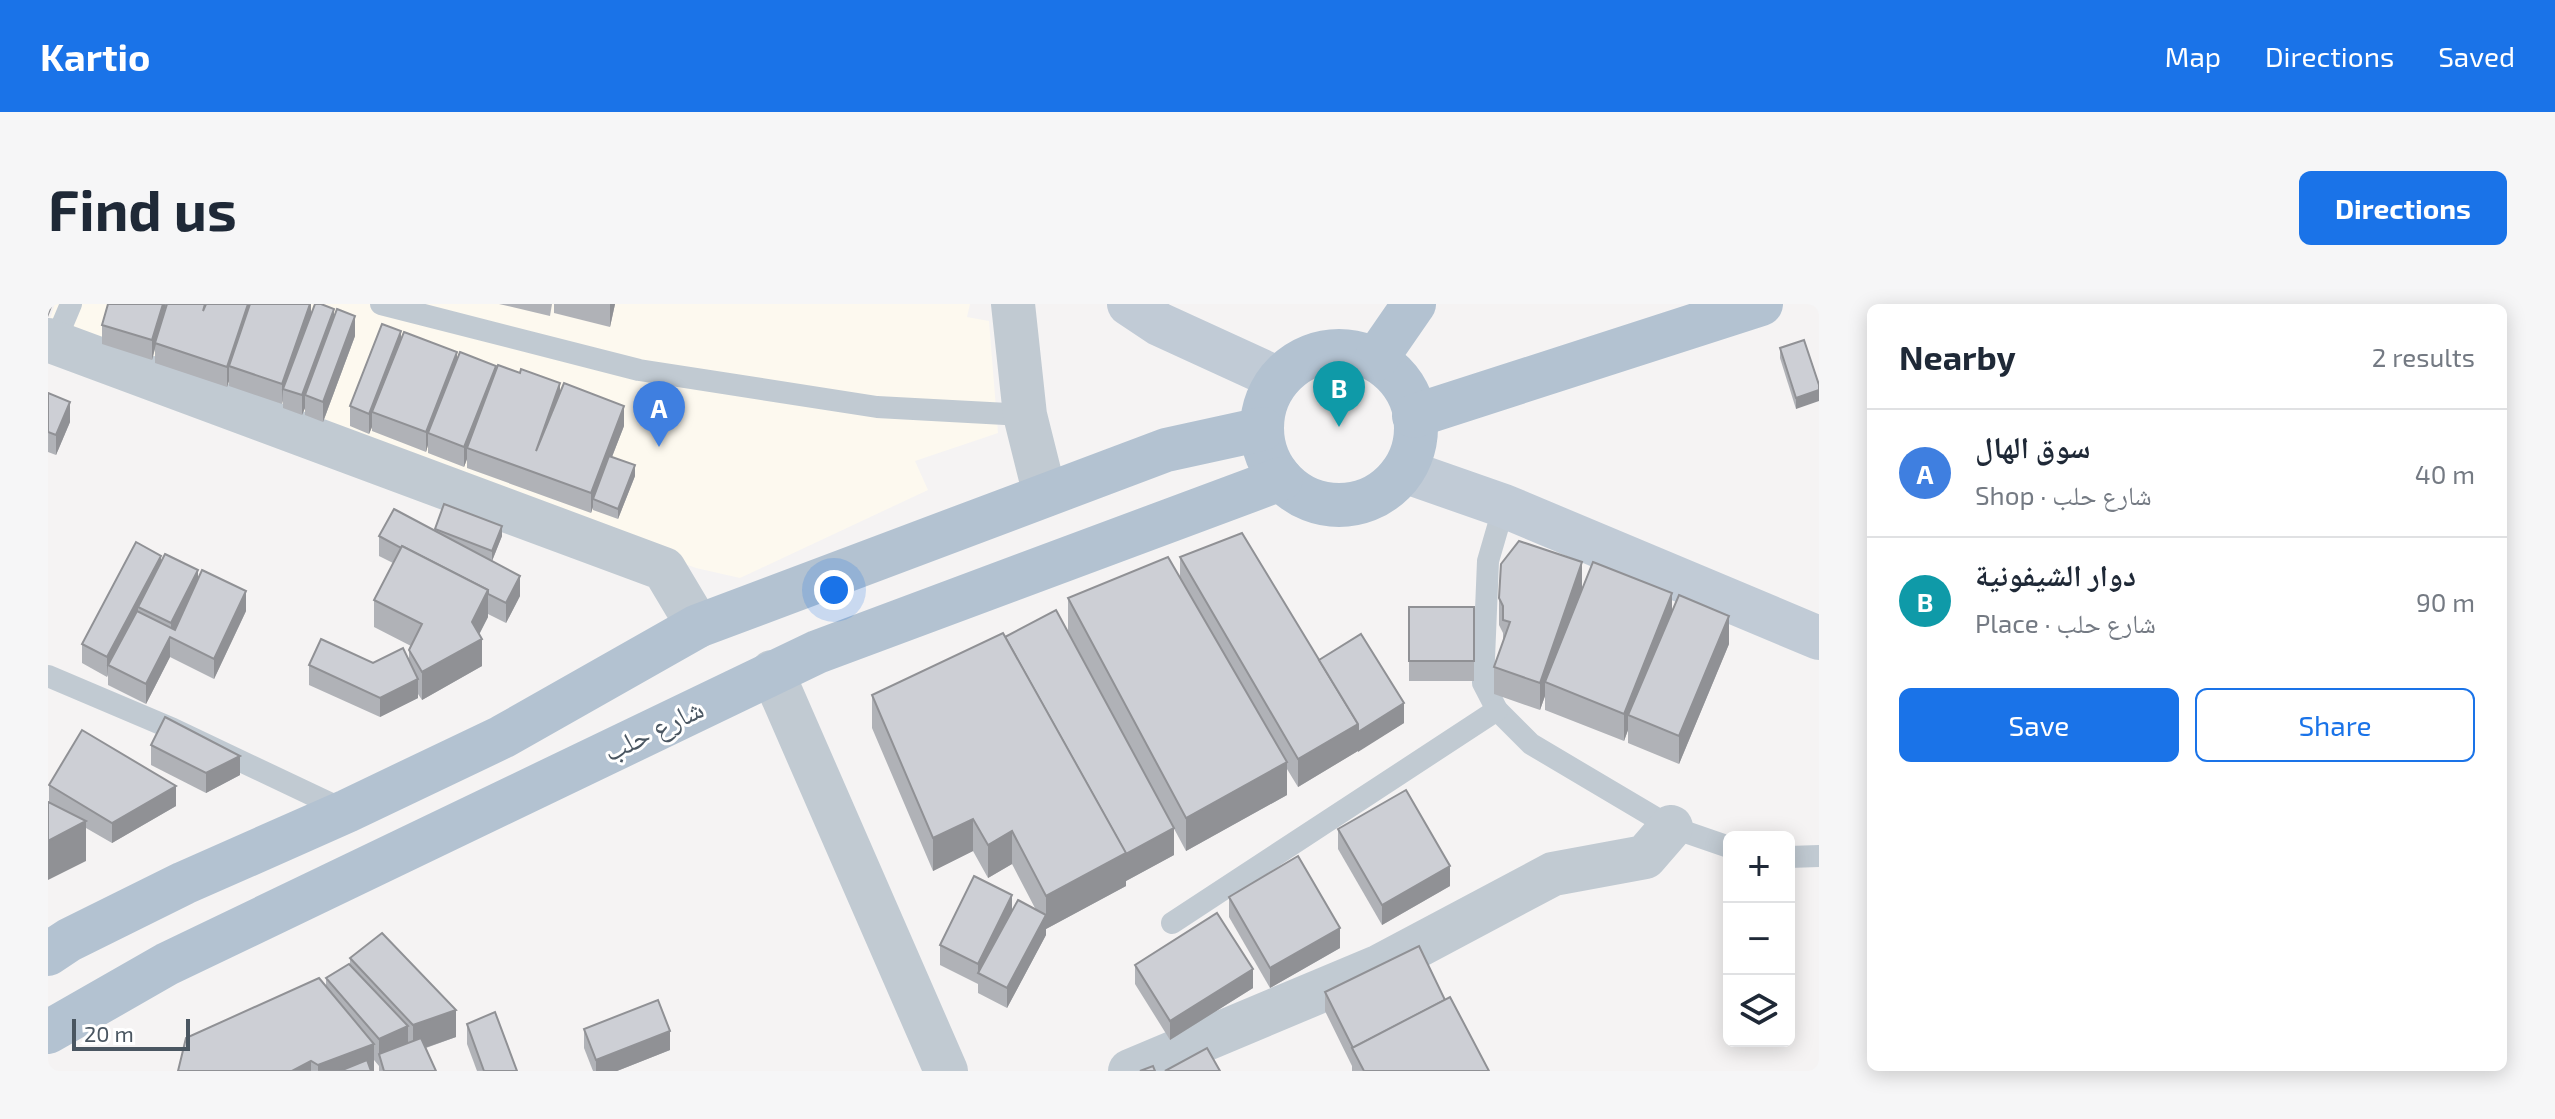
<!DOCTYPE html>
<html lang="en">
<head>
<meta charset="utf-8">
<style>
	body { margin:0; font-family:"Exo 2","Noto Naskh Arabic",sans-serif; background:#f6f6f7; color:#1f2937 }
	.controls { position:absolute; right:24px; bottom:24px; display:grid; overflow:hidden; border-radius:12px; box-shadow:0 4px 20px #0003 }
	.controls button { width:72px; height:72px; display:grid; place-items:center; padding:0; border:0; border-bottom:2px solid #e0e1e3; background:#fff; color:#1f2937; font:40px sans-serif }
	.scale { position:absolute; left:24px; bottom:20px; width:118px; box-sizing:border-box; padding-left:8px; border:4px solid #4a5661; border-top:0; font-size:22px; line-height:28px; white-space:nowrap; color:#4a5661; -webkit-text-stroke:6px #fff; paint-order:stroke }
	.you { position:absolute; left:786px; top:286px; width:28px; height:28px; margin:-20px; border:6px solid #fff; border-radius:50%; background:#1a73e8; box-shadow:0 0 0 12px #1a73e833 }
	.badge { display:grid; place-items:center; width:52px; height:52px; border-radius:50%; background:#1a73e8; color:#fff; font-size:26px; font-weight:700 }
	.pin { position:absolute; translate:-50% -66px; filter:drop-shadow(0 2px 4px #0008) }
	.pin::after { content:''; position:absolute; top:42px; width:28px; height:24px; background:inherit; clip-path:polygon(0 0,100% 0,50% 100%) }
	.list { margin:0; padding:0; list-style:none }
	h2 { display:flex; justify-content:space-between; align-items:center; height:104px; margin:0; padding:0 32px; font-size:34px }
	h2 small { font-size:26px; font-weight:400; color:#747a83 }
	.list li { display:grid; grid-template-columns:52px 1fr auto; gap:24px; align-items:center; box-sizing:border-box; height:128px; padding:0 32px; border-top:2px solid #e0e1e3 }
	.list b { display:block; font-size:30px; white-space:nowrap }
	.list p { margin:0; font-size:26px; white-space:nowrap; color:#747a83 }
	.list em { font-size:26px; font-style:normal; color:#747a83 }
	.actions { display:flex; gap:16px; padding:24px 32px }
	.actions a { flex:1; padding:18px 0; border:2px solid #1a73e8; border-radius:12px; text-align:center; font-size:28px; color:#1a73e8 }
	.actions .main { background:#1a73e8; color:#fff }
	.icon { flex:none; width:44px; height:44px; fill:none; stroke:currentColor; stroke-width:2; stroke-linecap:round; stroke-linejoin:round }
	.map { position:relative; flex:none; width:1771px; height:767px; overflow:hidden; border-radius:12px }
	header { display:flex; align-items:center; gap:48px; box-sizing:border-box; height:112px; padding:0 40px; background:#1a73e8; color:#fff }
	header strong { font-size:38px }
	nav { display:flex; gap:44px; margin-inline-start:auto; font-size:28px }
	.intro { display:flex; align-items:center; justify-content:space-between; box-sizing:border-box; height:192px; padding:0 48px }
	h1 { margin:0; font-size:56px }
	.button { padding:20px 36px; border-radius:12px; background:#1a73e8; color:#fff; font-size:28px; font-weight:700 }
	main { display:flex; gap:48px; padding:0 48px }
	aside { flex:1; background:#fff; border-radius:12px; box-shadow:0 4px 20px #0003 }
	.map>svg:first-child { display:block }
	.commercial { fill:#fdf9ef }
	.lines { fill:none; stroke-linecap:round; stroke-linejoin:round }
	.lane { stroke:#c1cad2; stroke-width:22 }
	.street { stroke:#c1cad2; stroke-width:44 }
	.secondary { stroke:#c1cbd6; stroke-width:44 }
	.primary { stroke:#b3c2d1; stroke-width:44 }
	.wall { fill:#b0b2b7 }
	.shaded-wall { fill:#909195 }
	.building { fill:#cdcfd5; stroke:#909195; stroke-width:2 }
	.labels { text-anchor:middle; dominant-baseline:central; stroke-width:6; stroke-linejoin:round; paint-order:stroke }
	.street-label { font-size:28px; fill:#4a5661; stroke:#fff }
</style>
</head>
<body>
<header>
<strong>Kartio</strong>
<nav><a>Map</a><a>Directions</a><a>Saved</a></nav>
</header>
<div class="intro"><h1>Find us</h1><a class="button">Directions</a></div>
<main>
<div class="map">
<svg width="1771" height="767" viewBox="0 0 1771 767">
	<rect width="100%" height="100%" fill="#f5f3f3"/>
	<polygon class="commercial" points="7,0 922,0 919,13 941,17 950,129 867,157 880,186 692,274 648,264 0,30 0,21"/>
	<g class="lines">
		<g class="lane">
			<polyline points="333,0 591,66 829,103 977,111"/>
			<polyline points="7,38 23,0"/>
			<polyline points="1456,202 1440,257 1435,379 1449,406 1483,440 1623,523 1681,543"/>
			<polyline points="0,372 125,425 298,507"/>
			<polyline points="1741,553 1771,552"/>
			<polyline points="1124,619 1449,406"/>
		</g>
		<g class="street">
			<polyline points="965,0 977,111 997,191"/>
			<polyline points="0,36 616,265 650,322"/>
			<polyline points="724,368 898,767"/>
			<polyline points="1082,767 1332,662 1505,570 1597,553 1623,523"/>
		</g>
		<g class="secondary">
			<polyline points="1081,0 1111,20 1231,75"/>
			<polyline points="1356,167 1456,202 1771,334"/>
		</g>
		<g class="primary">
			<circle cx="1291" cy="124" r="77"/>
			<polyline points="1328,55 1366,0"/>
			<polyline points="1366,112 1713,0"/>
			<polyline points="0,650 21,636 136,579 299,507 454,433 650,322 1118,146 1214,125"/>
			<polyline points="0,728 119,660 769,348 1233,175"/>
		</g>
	</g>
	<g class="wall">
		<polygon points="118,0 263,0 263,10 286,11 307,32 275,118 257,111 257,104 254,111 235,104 235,97 234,100 181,82 181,77 179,83 107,59 107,45 104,56 54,40 54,21"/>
		<polygon points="451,0 504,0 502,12"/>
		<polygon points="506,0 567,0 562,23 506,9"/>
		<polygon points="353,35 409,57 448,67 512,89 576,122 564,153 587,172 570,215 545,206 545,203 543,209 419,164 419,155 416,163 380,149 380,141 378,148 324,127 324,123 321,130 302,122 302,102"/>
		<polygon points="1732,44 1771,81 1748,105 1732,54"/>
		<polygon points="0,89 22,118 8,151 0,148"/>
		<polygon points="387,225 454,232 444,257 472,292 458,319 440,310 440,313 431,331 434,362 374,396 370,390 370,394 332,413 261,381 261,361 325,359 361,355 361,346 363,342 326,323 326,296 345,259 331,252 331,232 387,227"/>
		<polygon points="1132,253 1356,419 1250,483 1239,465 1239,491 1138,547 1020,327 1020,294 1132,273"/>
		<polygon points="113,257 150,275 198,307 166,375 122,353 98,400 60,381 60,371 59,373 34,359 34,340"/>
		<polygon points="1534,285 1624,308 1681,340 1631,460 1580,439 1580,426 1576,437 1497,406 1497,392 1492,406 1446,390 1446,363 1455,337 1455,329 1451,321 1451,294"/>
		<rect x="1361" y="303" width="65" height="74"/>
		<polygon points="824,391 1126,551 1078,577 1078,582 998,625 998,631 959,704 930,689 930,680 892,661 892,641 964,608 988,606 964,560 940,574 925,547 885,567 824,424"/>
		<polygon points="103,441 192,471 158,489 103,461"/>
		<polygon points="1,481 128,502 64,539 38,524 38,557 1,498"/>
		<polygon points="1290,525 1402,582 1334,621 1290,545"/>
		<polygon points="1181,593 1292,644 1222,684 1181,613"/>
		<polygon points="302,654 408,733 378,744 388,767 331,767 331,762 326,756 325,767 130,767 278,682 278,674 302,661"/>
		<polygon points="1087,661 1205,684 1122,736 1087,680"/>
		<polygon points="1277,688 1397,696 1441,767 1304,767 1304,762 1277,707"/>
		<polygon points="419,720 469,767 429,767 419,740"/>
		<polygon points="536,725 622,746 569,767 545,767 536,744"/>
	</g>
	<g class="shaded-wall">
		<polygon points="0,0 5,0 0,13"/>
		<polygon points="115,0 118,0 104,56 104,36"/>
		<polygon points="200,0 206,0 181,62 181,77 179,83 179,63"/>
		<polygon points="262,0 263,0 263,16 235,85 234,100 234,80"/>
		<polygon points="562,0 567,0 562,23"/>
		<polygon points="286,5 286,25 257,91 257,104 254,111 254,91"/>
		<polygon points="307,12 307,32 275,118 275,98"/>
		<polygon points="353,27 353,47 324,108 324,123 321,130 321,110"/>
		<polygon points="409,48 409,68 380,129 380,141 378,148 378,128"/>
		<polygon points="448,62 448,82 419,144 419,155 416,163 416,143"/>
		<polygon points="512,79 512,98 488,147"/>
		<polygon points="1771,86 1771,97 1748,105 1748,94"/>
		<polygon points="22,98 22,118 8,151 8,131"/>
		<polygon points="576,102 576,122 547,196 545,195 545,203 543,209 543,189"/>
		<polygon points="587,161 587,172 570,215 570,205"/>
		<polygon points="454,222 454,232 444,257 444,247"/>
		<polygon points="113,252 113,272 90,303 90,315 60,361 59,373 59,353"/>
		<polygon points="1534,258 1534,286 1497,378 1497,392 1492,406 1492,379"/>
		<polygon points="150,266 150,286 123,333 123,319"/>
		<polygon points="472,272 472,292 458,319 458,299"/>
		<polygon points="440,286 440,313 427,338 434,335 434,362 374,396 374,368 424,318"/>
		<polygon points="198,287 198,307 166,375 166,355"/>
		<polygon points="1624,289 1624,317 1580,411 1580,426 1576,437 1576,410"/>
		<polygon points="1681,312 1681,340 1631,460 1631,432"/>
		<polygon points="122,333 122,353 98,400 98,380"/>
		<polygon points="370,375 370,394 332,413 332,394"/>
		<polygon points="1356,399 1356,419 1310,448 1310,428"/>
		<polygon points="1310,420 1310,447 1250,483 1250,455"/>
		<polygon points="192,452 192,471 158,489 158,469"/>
		<polygon points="1239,458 1239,491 1138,547 1138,514"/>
		<polygon points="128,482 128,502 64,539 64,519"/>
		<polygon points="925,515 925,547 885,567 885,534"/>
		<polygon points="38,517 38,557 0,576 0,537"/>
		<polygon points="1126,524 1126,551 1078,577 1078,582 998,625 998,631 959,704 959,684 998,611 998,592"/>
		<polygon points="964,527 964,560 940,574 940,541"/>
		<polygon points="1402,562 1402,582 1334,621 1334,601"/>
		<polygon points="964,591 964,611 930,669 930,660"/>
		<polygon points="1292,624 1292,644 1222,684 1222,664"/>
		<polygon points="1205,665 1205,684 1122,736 1122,717"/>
		<polygon points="408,706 408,733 365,748 365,721"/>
		<polygon points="360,722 360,750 331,752 331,735"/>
		<polygon points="622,727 622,746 569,767 548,767 548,756"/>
		<polygon points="326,740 326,767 270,767 270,761"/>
		<polygon points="263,757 263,767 244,767"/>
	</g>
	<g class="building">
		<polygon points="60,0 115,0 104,36 54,21"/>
		<polygon points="119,0 157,0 155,7 158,0 200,0 179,63 107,39"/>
		<polygon points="202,0 262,0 234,80 181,62"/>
		<polygon points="267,0 273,0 286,5 254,91 235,85"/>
		<polygon points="289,5 307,12 275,98 257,91"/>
		<polygon points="334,20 353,27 321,110 302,102"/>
		<polygon points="356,28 409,48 378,128 324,108"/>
		<polygon points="1756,36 1771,81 1771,86 1748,94 1732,44"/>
		<polygon points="412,48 448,62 416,143 380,129"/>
		<polygon points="450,61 472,69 473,65 512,79 488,147 516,79 576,102 543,189 419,144"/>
		<polygon points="0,89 22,98 8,131 0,128"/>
		<polygon points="561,152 587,161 570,205 545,195"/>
		<polygon points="396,200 454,222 444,247 387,225"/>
		<polygon points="346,205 472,272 458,299 440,290 440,286 354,242 353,244 331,232"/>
		<polygon points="1194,229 1310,420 1250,455 1132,253"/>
		<polygon points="1471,237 1534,258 1492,379 1446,363 1462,318 1455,316 1455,302 1451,294 1453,260"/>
		<polygon points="88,238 113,252 59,353 34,340"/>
		<polygon points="354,242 440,286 424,318 434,335 374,368 361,346 374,320 326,296"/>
		<polygon points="117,250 150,266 123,319 90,303"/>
		<polygon points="1120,253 1239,458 1138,514 1020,294"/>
		<polygon points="1545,258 1624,289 1576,410 1497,378"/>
		<polygon points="154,266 198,287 166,355 122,333 98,380 60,361 89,307 127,326"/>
		<polygon points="1631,291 1681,312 1631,432 1580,411"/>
		<rect x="1361" y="303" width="65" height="54"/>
		<polygon points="1008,306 1126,524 1078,550 957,333"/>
		<polygon points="955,329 1078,549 998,592 964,527 940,541 925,515 885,534 824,391"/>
		<polygon points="1313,330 1356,399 1310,428 1310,420 1271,356"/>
		<polygon points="273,335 325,359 355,344 370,375 332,394 261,361"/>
		<polygon points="117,413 192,452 158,469 103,441"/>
		<polygon points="34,426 128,482 64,519 1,481"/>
		<polygon points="1358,486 1402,562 1334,601 1290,525"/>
		<polygon points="0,498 38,517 0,537"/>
		<polygon points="1250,552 1292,624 1222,664 1181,593"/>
		<polygon points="926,572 964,591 930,660 892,641"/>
		<polygon points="970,596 998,611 959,684 930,669"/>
		<polygon points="1169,609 1205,665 1122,717 1087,661"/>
		<polygon points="334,629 408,706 365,721 302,654"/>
		<polygon points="1371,642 1397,696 1305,744 1277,688"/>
		<polygon points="301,660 360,722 331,735 278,674"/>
		<polygon points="271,674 326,740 270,761 263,757 244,767 130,767 138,734"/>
		<polygon points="1402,693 1441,767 1316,767 1304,744"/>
		<polygon points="610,696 622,727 548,756 536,725"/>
		<polygon points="447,708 469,767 436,767 419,720"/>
		<polygon points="373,734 388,767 336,767 331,750"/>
		<polygon points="1159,744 1172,767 1117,767"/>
		<polygon points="319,756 323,767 292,767"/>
		<polygon points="1105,762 1107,767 1092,767"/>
	</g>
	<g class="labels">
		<g class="street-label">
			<text transform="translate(605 425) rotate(-26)">شارع حلب</text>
		</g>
	</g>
</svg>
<div class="controls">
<button>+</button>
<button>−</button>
<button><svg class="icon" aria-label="layers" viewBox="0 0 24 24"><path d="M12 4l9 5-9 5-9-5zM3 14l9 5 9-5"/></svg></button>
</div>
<div class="scale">20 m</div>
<div class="you"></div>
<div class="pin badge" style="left:611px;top:143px;background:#3f7fe0">A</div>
<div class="pin badge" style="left:1291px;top:123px;background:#0f9aa8">B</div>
</div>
<aside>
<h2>Nearby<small>2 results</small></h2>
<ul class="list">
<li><span class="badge" style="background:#3f7fe0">A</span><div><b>سوق الهال</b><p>Shop · شارع حلب</p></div><em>40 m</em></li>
<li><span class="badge" style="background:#0f9aa8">B</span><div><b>دوار الشيفونية</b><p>Place · شارع حلب</p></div><em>90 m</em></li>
</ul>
<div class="actions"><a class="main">Save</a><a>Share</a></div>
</aside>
</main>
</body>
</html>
